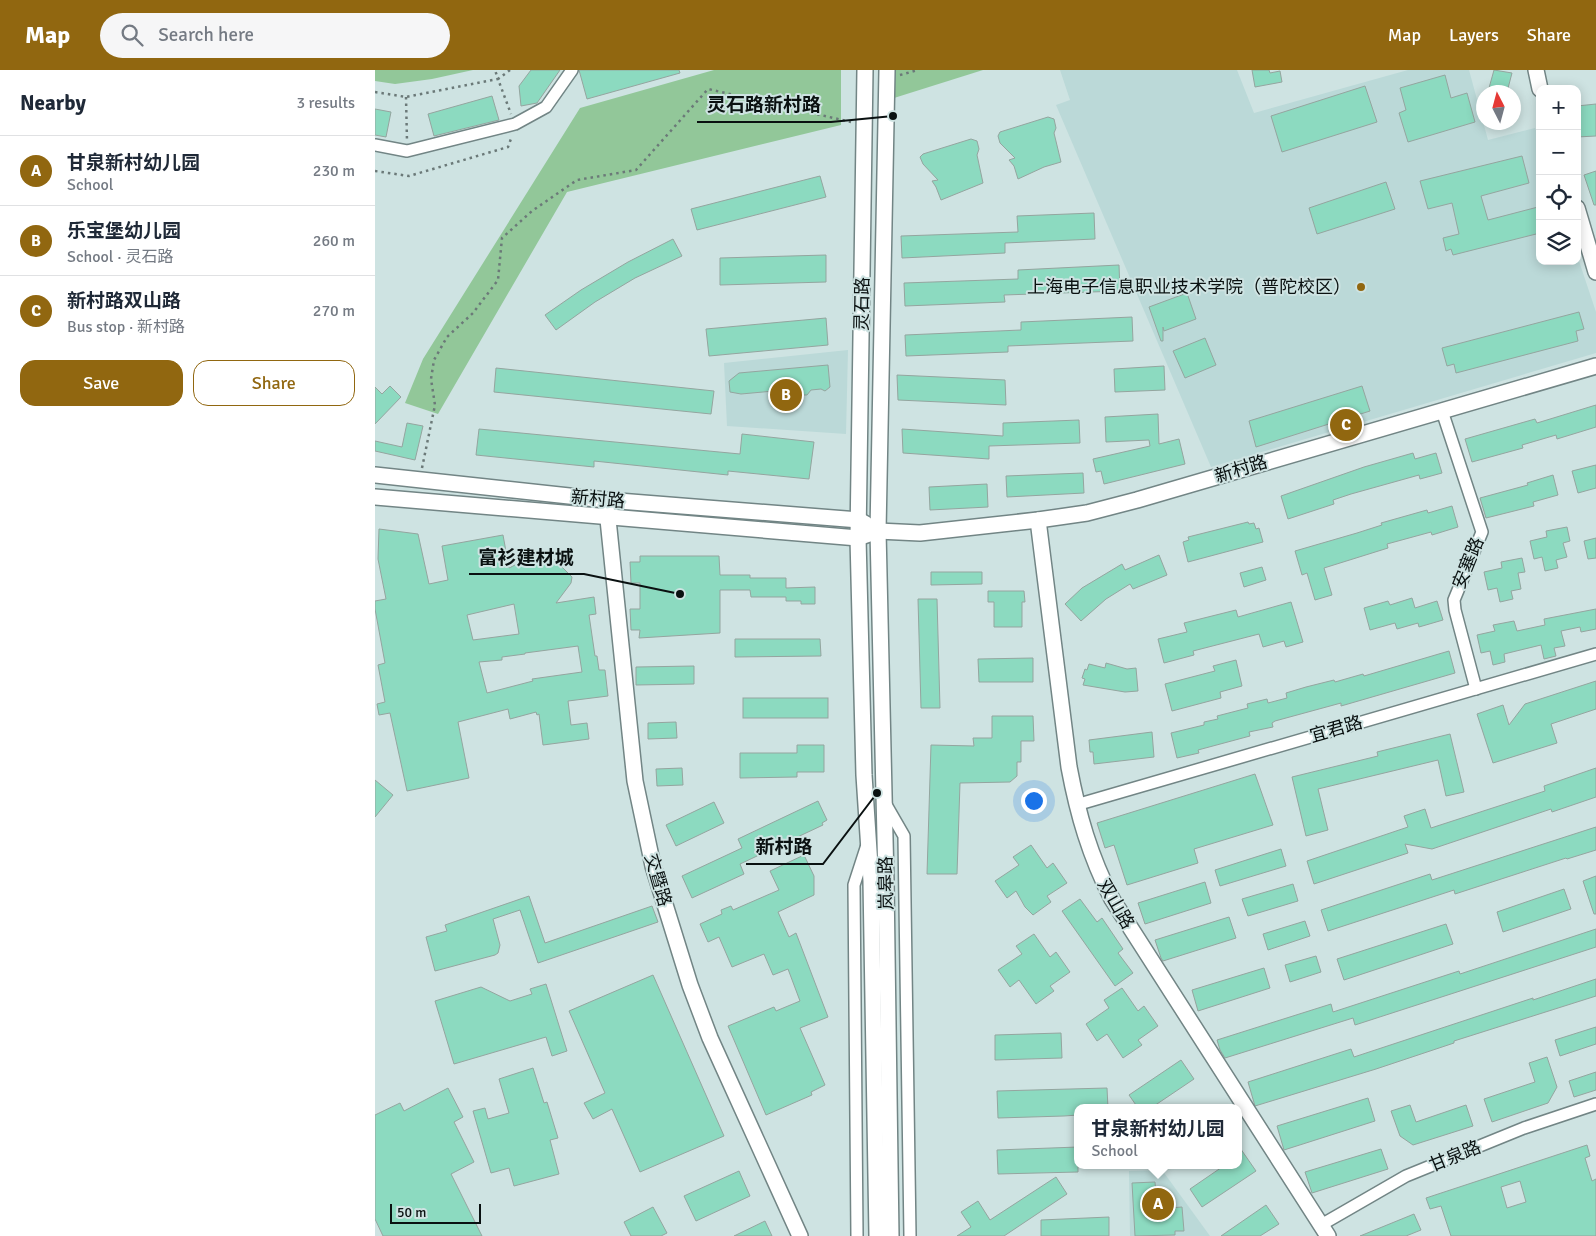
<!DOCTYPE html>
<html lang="en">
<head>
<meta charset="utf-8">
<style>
	body { margin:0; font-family:Signika,"Noto Sans SC",sans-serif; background:#f6f6f7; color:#1f2937 }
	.controls { position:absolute; right:15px; top:15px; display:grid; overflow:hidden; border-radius:10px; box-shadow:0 2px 12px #0003 }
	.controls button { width:45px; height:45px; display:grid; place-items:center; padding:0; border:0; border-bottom:1px solid #e0e1e3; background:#fff; color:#1f2937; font:25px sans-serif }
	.compass { position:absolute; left:1101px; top:15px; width:45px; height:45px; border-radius:50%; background:#fff; box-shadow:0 2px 12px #0003; rotate:354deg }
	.scale { position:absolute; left:15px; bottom:12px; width:91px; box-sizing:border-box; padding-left:5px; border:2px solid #0a1111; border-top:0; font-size:14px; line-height:18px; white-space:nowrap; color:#0a1111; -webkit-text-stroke:4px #cee3e2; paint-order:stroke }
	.you { position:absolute; left:658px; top:730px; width:18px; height:18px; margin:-12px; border:4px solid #fff; border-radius:50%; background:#1a73e8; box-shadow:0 0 0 8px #1a73e833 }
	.badge { display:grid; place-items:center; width:32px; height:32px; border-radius:50%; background:#916710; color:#fff; font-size:16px; font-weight:700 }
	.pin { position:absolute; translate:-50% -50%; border:2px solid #fff; box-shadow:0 1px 5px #0006 }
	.popup { position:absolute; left:699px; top:1034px; width:168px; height:65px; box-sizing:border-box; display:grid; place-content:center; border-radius:10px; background:#fff; filter:drop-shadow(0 1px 4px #0005); font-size:16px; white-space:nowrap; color:#747a83 }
	.popup b { font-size:19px; color:#1f2937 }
	.popup::after { content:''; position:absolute; left:50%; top:100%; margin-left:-10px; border:10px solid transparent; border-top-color:#fff }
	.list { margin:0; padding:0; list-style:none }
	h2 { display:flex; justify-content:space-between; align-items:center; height:65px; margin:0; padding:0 20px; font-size:21px }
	h2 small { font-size:16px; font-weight:400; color:#747a83 }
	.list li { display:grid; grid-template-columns:32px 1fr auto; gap:15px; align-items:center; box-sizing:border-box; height:70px; padding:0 20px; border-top:1px solid #e0e1e3 }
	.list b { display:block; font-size:19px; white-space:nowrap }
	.list p { margin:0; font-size:16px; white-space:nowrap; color:#747a83 }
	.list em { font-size:16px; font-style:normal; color:#747a83 }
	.actions { display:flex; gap:10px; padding:15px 20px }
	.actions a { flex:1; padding:11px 0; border:1px solid #916710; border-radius:15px; text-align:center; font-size:18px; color:#916710 }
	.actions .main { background:#916710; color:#fff }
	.icon { flex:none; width:28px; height:28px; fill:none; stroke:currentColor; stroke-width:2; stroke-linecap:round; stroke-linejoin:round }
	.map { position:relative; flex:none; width:1221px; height:1166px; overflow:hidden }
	header { display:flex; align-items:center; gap:30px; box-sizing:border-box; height:70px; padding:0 25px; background:#916710; color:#fff }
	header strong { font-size:24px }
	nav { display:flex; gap:28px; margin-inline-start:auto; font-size:18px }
	.search { width:350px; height:45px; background:#f6f6f7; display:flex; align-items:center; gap:12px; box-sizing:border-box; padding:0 18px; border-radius:28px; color:#747a83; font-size:19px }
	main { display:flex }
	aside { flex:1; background:#fff }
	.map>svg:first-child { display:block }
	.built { fill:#bbd9d8 }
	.green { fill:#92c799 }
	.building { fill:#8cdac0; stroke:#94a59f; fill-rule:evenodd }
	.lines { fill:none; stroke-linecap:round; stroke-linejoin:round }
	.street-casing { stroke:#728585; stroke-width:14 }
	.secondary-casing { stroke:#728585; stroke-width:18 }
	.path { stroke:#6b7978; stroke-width:2.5; stroke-dasharray:2.5 4; stroke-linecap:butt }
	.street { stroke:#fff; stroke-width:11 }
	.secondary { stroke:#fff; stroke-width:15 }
	.poi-dot { fill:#916710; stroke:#cee3e2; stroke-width:2 }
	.labels { text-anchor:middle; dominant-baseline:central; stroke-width:4; stroke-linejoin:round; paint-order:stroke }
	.poi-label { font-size:18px; fill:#0a1111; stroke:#cee3e2; text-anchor:end }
	.street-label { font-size:18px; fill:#0a1111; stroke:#cee3e2 }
	.leader { fill:none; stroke:#0a1111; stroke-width:2 }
	.callout-dot { fill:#0a1111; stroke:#cee3e2; stroke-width:2 }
	.callout-label { font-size:19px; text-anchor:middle; font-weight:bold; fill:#0a1111; stroke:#cee3e2; stroke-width:4; stroke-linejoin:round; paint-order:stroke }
</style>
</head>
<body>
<header>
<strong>Map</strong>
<div class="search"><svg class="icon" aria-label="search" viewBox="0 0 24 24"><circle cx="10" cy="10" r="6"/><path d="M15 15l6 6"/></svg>Search here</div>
<nav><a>Map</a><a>Layers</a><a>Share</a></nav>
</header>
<main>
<aside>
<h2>Nearby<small>3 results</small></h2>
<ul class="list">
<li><span class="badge">A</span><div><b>甘泉新村幼儿园</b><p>School</p></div><em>230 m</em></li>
<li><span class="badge">B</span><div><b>乐宝堡幼儿园</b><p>School · 灵石路</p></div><em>260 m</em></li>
<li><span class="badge">C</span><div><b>新村路双山路</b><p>Bus stop · 新村路</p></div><em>270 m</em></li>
</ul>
<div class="actions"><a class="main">Save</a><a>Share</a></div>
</aside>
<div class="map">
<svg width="1221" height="1166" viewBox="0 0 1221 1166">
	<rect width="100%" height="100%" fill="#cee3e2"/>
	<g class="built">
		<polygon points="685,0 862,0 879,43 1033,0 1094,0 1113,70 1160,58 1165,71 1165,191 1202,191 1202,185 1221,242 1221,283 836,397 681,35 695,30"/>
		<polygon points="473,280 471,364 352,356 349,293"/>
		<polygon points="787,1100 835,1166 755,1166 754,1101"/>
	</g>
	<g class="green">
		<polygon points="0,0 98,0 57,9 20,14 0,11"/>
		<polygon points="339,0 466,0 466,55 192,122 63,344 30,333 48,289 205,38"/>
		<polygon points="520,0 608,0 519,28"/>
	</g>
	<g class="building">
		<polygon points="156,0 185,0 162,33 146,36 144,16"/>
		<polygon points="204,0 304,0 305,3 212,29"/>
		<polygon points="877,0 894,0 895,3 905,1 907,12 880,17"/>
		<polygon points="1119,0 1137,3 1132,22 1119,22 1120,20 1114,18"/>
		<polygon points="1070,5 1076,28 1092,23 1100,52 1033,72 1024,43 1031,40 1025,18"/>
		<polygon points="990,16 1002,52 907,82 896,46"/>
		<polygon points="117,26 124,50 59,66 53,44"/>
		<polygon points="1221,34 1221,66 1202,67 1202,36"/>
		<polygon points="0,39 16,42 11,67 0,65"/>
		<polygon points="673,47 679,49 681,58 679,63 686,92 669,97 643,109 639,96 634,90 640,88 625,73 623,66 625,62"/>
		<polygon points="596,69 602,71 604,79 602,85 608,113 566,130 561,117 557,111 563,110 548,94 545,87 548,84"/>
		<polygon points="1147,86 1154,113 1106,126 1113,150 1163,137 1165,145 1165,163 1078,185 1076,179 1071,181 1068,168 1084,164 1077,133 1053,139 1045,111"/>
		<polygon points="1221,101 1221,135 1219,135 1209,105"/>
		<polygon points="445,106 451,127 322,160 316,139"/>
		<polygon points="1011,112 1020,139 942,164 934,138"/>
		<polygon points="719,143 720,169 630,173 630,183 527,188 526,166 643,162 642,146"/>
		<polygon points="298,169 307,186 260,208 220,232 181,260 170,245 206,220 253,192"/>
		<polygon points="451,185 451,212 345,215 345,188"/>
		<polygon points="744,195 745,221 629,225 630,232 530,236 529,213 643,209 643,200"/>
		<polygon points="812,223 821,249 789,261 788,257 788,271 786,271 774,237"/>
		<polygon points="1204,242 1209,259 1201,261 1203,271 1081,303 1079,294 1072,296 1067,278"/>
		<polygon points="757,247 758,271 633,276 633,282 531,286 530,265 646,260 646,252"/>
		<polygon points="451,248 453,275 334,286 331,259"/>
		<polygon points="830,268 841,295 810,308 798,281"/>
		<polygon points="453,295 455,317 450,321 446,319 436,320 432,325 428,325 421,323 414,324 410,320 366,324 355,322 354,311 364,303"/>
		<polygon points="789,296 790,320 740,322 739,299"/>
		<polygon points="121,298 339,321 336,344 119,322"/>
		<polygon points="522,305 630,310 631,335 523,330"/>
		<polygon points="15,316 26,327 0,354 0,317 7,324"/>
		<polygon points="987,316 995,341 881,377 874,351"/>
		<polygon points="1221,335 1221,357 1182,369 1181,365 1147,375 1148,378 1097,392 1090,369 1160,349 1162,353"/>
		<polygon points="783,344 784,374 804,369 810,394 729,414 726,401 721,402 718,389 775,376 774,370 731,372 730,347"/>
		<polygon points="704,350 705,373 614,376 614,389 528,383 527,359 628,366 628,353"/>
		<polygon points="32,353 48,356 40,390 0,381 0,371 27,377"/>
		<polygon points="104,359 365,384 367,364 439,372 434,409 353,401 353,405 219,391 219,397 101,385"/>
		<polygon points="1038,383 1040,389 1061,383 1067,403 1045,409 1044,405 976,424 958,430 959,434 913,449 906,426 989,397"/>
		<polygon points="1221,395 1221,418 1203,423 1197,401"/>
		<polygon points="708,403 709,423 632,427 631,406"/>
		<polygon points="1178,405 1183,425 1158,432 1159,436 1111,448 1105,428 1153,415 1152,413"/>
		<polygon points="612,414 613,437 555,440 554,417"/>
		<polygon points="1077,436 1083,457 1057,465 1056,462 1012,474 1013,478 949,498 957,525 940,530 932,503 927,505 920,481 982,463 1007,455 1006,453 1052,440 1053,443"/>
		<polygon points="873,452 874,454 879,453 881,459 884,458 888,472 813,492 808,472 814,470 813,467"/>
		<polygon points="1192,457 1195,471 1188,473 1192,487 1181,490 1183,498 1170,501 1167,487 1159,489 1155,471 1172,467 1171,461"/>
		<path d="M4 459 43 464 54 514 73 510 67 476 128 465 134 498 150 490 176 486 197 507 196 513 181 533 219 527 221 544 214 545 220 586H222L224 600H230L233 626 193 631 196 655 212 653 214 669 168 675 164 644 162 645 161 642 135 649 133 639 83 652 94 708 32 721 15 643 4 645 2 634 10 632 3 595 10 593 0 539V531L11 529 3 489ZM139 534 144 564 98 570 92 545ZM203 576 207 602 157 609 158 611 112 623 104 592 127 590V587L150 584V583Z"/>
		<polygon points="1221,468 1221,488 1213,489 1209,471"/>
		<polygon points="784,485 792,505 758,519 755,514 731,529 706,551 690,534 707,518 747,494 750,500"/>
		<polygon points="265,486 344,486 345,505 375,505 375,508 411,508 411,518 440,517 440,534 426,534 426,531 411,531 411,527 376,527 375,520 345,520 345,563 264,568 265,560 256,560 255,539 265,539 265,513 256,513 255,492 265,492"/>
		<polygon points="1147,488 1150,502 1143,503 1146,519 1136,521 1138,529 1125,532 1122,518 1113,520 1109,502 1127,498 1126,492"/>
		<polygon points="887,497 891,510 869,517 865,503"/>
		<polygon points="556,502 607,502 607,514 556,515"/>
		<polygon points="613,521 649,521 650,532 647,532 647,557 619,557 619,532 613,532"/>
		<polygon points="1037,528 1040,538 1062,531 1068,550 1044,557 1043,553 1022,559 1020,553 995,560 989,538 1013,531 1015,535"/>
		<polygon points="543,529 562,529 565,638 546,638"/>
		<polygon points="916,532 928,572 911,577 909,571 888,577 884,564 818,581 819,585 789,593 783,569 812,562 809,553 861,540 863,547"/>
		<polygon points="1221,539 1221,559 1206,562 1205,557 1186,561 1190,576 1179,578 1181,586 1169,589 1166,575 1129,584 1130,592 1118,595 1115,581 1106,583 1102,565 1120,561 1118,555 1139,551 1142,561 1170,555 1169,549"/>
		<polygon points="360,569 445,569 446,586 360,587"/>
		<polygon points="1074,581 1080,603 966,636 966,633 900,651 897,653 898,657 874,662 875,666 823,680 824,683 802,688 796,663 829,655 829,652 843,649 842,646 873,638 872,634 892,629 893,633 912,628 911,623 931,617 959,610 960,612 988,604 989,606"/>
		<polygon points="658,588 658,612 604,612 603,589"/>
		<polygon points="861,590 867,616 845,622 846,628 797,641 790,614 840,601 838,596"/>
		<polygon points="731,593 752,599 761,598 763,621 750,622 708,615 710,609 707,608 710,599 712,600 714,594 730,598"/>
		<polygon points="319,596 319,614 261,615 261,597"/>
		<polygon points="1221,611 1221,639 1176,654 1182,673 1118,693 1102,644 1128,635 1134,655 1150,634"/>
		<rect x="368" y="628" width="85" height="20"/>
		<polygon points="617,646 658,646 659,671 646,671 646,692 642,692 642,706 635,712 585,713 582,804 552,804 556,675 599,676 598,668 617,668"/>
		<polygon points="301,652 302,668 273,669 273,653"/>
		<polygon points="777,662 779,687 719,694 718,682 715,682 714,670"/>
		<polygon points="1075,664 1089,722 1071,726 1063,690 943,719 953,760 931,766 917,707 1003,686 1002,682"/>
		<polygon points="422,675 449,675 449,702 422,702 422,707 365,708 365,683 422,683"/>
		<polygon points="307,698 308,715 282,716 281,699"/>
		<polygon points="1221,698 1221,727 1177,742 1176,739 1057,779 1030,774 1033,783 939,814 932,791 1033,757 1029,746 1050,739 1056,758 1170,721 1169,716"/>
		<polygon points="880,704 898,755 819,779 823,793 752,815 739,775 730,778 722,753"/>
		<polygon points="0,710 18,725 0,747"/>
		<polygon points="443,731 452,750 447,753 448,755 365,794 369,804 317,828 307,806 367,778 363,769"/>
		<polygon points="339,732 349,753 301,776 291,755"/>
		<polygon points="1221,757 1221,780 1192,789 1191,788 1080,824 1079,820 953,861 946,840 1055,804 1057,810"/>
		<polygon points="656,775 672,798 678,793 692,813 672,826 676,832 658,845 650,837 641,821 632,828 620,811 644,795 638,787"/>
		<polygon points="906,779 911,796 845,816 840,800"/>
		<polygon points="429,785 439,806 439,825 403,842 414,867 421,863 453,947 425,958 450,1015 436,1022 437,1025 391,1045 353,956 399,937 401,941 425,931 413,899 398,905 389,884 357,897 344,867 333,872 325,854 347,844 346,840 356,836 358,840 404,820 395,801"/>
		<polygon points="1221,806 1221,844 1219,844 1208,811"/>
		<polygon points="830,812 836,833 770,854 763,833"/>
		<polygon points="918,814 923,831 873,846 867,829"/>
		<polygon points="1189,819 1196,839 1128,862 1122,842"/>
		<polygon points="154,826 170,873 277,836 283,852 163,893 145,840 118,849 125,875 123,883 120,885 60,901 51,867 72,861 70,855"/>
		<polygon points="705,829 722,852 727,848 748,879 743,883 758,903 740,916 687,841"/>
		<polygon points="854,847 861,868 788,891 786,888 780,870"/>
		<polygon points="930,851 935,866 893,880 888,864"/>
		<polygon points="1071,854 1078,874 969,910 962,889"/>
		<polygon points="1221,859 1221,877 980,955 978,948 850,988 845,980 842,970 956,934 958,942 1084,901 1085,904"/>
		<polygon points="659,864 675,887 681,882 695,902 675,916 679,921 661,934 644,910 635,917 623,900 647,884 641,876"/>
		<polygon points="941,886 946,902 915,912 910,895"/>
		<polygon points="889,898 895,918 823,941 817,920"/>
		<polygon points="278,905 349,1066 265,1102 237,1039 218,1049 209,1033 230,1023 194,941"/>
		<polygon points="1221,909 1221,926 1079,971 1079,973 1001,999 880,1036 873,1012 976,979 979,987 1158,928 1158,930"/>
		<polygon points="171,914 192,981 177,986 171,967 79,994 60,931 106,917 135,931 157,924 155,919"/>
		<polygon points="747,918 763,941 769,936 783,956 763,970 767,975 748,988 732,964 722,971 711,954 734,938 729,930"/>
		<polygon points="1221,957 1221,974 1185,986 1180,970"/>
		<polygon points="686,963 687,988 620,990 620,965"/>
		<polygon points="1172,987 1182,1017 1173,1033 1117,1052 1109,1029 1160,1012 1154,993"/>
		<polygon points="806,990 819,1009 776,1038 763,1038 754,1025"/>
		<polygon points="158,998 169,1033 172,1032 183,1068 175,1070 184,1104 139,1116 134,1098 116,1103 98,1041 110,1038 113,1049 134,1043 124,1009"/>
		<polygon points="1221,1002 1221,1020 1199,1027 1194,1011"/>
		<polygon points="73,1018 88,1047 79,1052 99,1092 76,1104 107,1166 8,1166 0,1149 0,1045 25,1033 29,1041"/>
		<polygon points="732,1018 733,1038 703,1038 703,1045 689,1046 623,1048 622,1021"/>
		<polygon points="993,1028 1000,1051 909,1080 902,1056"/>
		<polygon points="1035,1035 1041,1052 1091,1035 1098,1056 1038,1075 1025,1066 1016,1041"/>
		<polygon points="863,1075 881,1101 827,1137 815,1119 850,1095 863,1095"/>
		<path d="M1212 1075 1215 1086 1210 1088 1217 1111 1221 1109V1166H1076L1066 1136 1055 1139 1051 1128ZM1145 1111 1151 1132 1132 1138 1126 1117Z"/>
		<polygon points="703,1077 703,1102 623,1104 622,1080"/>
		<polygon points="1006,1079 1013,1099 937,1123 930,1102"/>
		<polygon points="364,1101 375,1126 321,1151 309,1126"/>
		<polygon points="681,1107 692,1124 629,1166 582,1166 596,1157 586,1142 603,1131 615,1150"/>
		<polygon points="780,1112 782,1139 807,1137 809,1161 800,1161 800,1165 760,1166 757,1113"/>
		<polygon points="891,1135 904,1154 885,1166 846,1166"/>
		<polygon points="278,1137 292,1163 286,1166 256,1166 249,1152"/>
		<polygon points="1039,1144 1046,1160 1031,1166 985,1166"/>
		<polygon points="734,1147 734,1166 666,1166 666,1150"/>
		<polygon points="390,1151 397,1166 359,1166"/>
	</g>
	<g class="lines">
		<defs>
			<g id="street">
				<polyline points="0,75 32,81 140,54 171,37 197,0"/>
				<polyline points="1067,341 1107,462 1079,530 1080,540 1101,619"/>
				<polyline points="510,733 529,766 535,1166"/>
				<polyline points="701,735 1221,584"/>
				<polyline points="946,1155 1031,1106 1149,1058 1221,1034"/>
				<polyline points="482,1166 479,815 492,775"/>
			</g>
			<g id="secondary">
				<polyline points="490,0 483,468 489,705 496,811 502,1166"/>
				<polyline points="512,0 503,461 511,812 516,1166"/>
				<polyline points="1161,0 1165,19"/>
				<polyline points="1202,138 1221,202"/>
				<polyline points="0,405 231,430 484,450 491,454"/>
				<polyline points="0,427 483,468 503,461 545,463 663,450 712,443 762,430 1221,296"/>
				<polyline points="231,430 260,711 278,796 315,915 335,968 425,1166"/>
				<path d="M663 450 694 697C703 745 715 786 737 829L953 1166"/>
			</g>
		</defs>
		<use href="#street" class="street-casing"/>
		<use href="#secondary" class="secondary-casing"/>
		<g class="path">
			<polyline points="135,0 123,9 136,44"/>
			<polyline points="525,5 543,0"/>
			<polyline points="0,22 31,27 123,9 120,0"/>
			<polyline points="31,27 32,71"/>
			<polyline points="0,101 34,106 133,77 137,66"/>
			<polyline points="47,398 60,335 56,309 59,290 72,267 98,243 123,210 127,168 157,141 202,110 261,100 333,19 476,52"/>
		</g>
		<use href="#street" class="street"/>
		<use href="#secondary" class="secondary"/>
	</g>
	<circle class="poi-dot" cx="986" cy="217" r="5"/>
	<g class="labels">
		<g class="poi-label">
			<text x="976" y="217">上海电子信息职业技术学院（普陀校区）</text>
		</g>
		<g class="street-label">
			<text transform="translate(487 234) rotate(-89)">灵石路</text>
			<text transform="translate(866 399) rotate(-17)">新村路</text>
			<text transform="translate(223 429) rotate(5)">新村路</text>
			<text transform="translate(1093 493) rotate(-68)">安塞路</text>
			<text transform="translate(961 659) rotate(-16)">宜君路</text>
			<text transform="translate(283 810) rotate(74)">交暨路</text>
			<text transform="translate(511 813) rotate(-91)">岚皋路</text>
			<text transform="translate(741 834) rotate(60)">双山路</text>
			<text transform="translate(1080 1086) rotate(-22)">甘泉路</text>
		</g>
	</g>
	<path class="leader" d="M518 46L456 52H322M305 524L209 504H94M502 723L448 794H371"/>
	<g class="callout-dot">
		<circle cx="518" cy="46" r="5"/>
		<circle cx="305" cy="524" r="5"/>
		<circle cx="502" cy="723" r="5"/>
	</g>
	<g class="callout-label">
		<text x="389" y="41">灵石路新村路</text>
		<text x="151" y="494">富衫建材城</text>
		<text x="409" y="783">新村路</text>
	</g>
</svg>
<div class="controls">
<button>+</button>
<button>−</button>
<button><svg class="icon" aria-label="locate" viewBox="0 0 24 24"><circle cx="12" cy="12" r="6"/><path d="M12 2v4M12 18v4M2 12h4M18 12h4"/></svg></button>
<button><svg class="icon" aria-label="layers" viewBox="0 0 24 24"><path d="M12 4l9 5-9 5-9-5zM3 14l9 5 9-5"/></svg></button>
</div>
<svg class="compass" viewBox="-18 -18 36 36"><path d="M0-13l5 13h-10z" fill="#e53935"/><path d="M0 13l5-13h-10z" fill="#747a83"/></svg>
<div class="scale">50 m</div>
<div class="you"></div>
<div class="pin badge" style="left:783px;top:1134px">A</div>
<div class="popup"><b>甘泉新村幼儿园</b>School</div>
<div class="pin badge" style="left:411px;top:325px">B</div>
<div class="pin badge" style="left:971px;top:355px">C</div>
</div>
</main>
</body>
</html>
